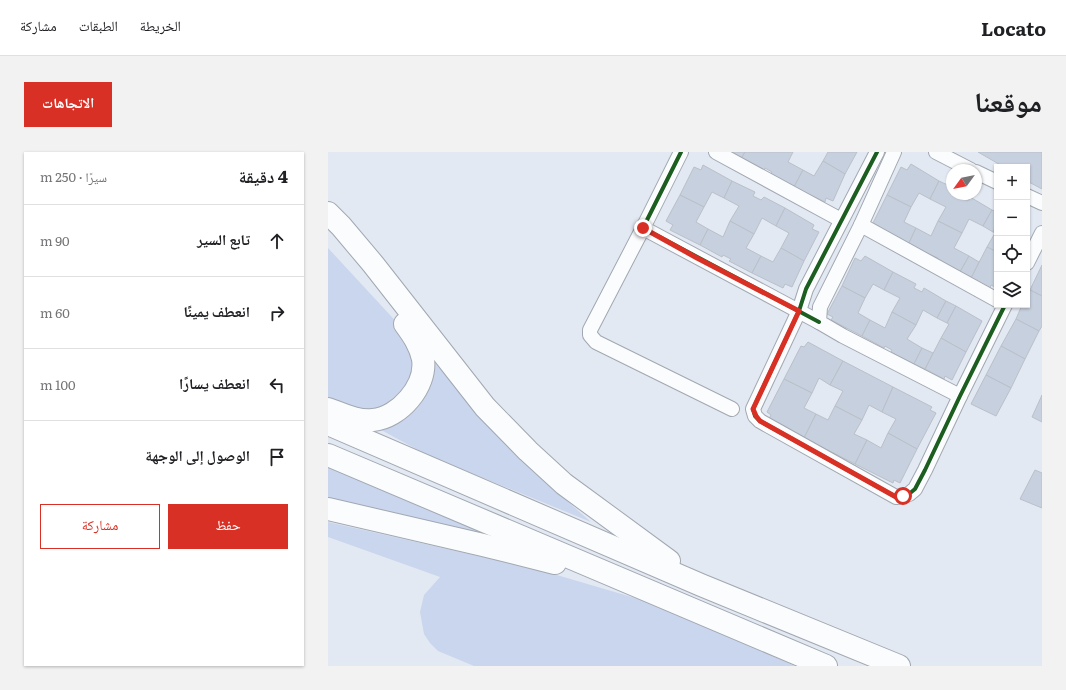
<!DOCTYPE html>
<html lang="ar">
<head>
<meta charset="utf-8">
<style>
	body { margin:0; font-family:Literata,"Noto Naskh Arabic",serif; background:#f2f2f2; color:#202124; direction:rtl }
	.controls { position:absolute; right:12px; top:12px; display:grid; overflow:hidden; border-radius:0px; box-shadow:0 1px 3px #0004 }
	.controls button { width:36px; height:36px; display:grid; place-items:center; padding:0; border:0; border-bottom:1px solid #e0e0e0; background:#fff; color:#202124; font:20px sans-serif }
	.compass { position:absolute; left:618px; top:12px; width:36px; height:36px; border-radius:50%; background:#fff; box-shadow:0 1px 3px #0004; rotate:237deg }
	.stop { position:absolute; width:12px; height:12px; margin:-9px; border:3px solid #d93025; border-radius:50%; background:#fff }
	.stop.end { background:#d93025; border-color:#fff; box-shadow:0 1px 4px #0008 }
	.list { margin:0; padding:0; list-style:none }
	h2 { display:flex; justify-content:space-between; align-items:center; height:52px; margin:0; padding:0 16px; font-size:17px }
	h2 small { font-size:13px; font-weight:400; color:#757577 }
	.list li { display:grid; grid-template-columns:26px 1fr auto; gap:12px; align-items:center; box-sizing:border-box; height:72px; padding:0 16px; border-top:1px solid #e0e0e0 }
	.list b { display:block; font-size:15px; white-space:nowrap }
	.list em { font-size:13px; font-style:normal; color:#757577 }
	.actions { display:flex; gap:8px; padding:12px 16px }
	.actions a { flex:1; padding:9px 0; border:1px solid #d93025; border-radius:0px; text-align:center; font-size:14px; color:#d93025 }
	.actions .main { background:#d93025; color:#fff }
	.icon { flex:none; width:22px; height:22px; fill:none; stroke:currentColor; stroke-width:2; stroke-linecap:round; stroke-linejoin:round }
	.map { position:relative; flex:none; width:714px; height:514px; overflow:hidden; direction:ltr; border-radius:0px }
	header { display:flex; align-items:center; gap:24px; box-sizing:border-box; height:56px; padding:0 20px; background:#fff; border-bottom:1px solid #e0e0e0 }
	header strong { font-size:19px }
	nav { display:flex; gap:22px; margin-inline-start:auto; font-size:14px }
	.intro { display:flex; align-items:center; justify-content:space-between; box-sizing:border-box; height:96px; padding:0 24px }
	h1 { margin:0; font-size:28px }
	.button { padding:10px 18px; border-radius:0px; background:#d93025; color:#fff; font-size:14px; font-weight:700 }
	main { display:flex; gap:24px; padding:0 24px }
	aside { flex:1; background:#fff; border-radius:0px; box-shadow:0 1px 3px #0004 }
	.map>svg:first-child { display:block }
	.green { fill:#c9d6ed }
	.building { fill:#c7d0de; stroke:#bac0c9 }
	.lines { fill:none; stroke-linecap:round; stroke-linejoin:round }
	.minor-casing { stroke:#a2a8b1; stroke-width:16 }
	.trunk-casing { stroke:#a2a8b1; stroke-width:24 }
	.minor { stroke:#fbfcfd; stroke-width:14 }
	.trunk { stroke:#fbfcfd; stroke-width:22 }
	.cycleway-casing { stroke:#fff; stroke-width:6 }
	.cycleway { stroke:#1b5e20; stroke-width:4 }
	.route { stroke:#d93025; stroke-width:5 }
</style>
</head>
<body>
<header>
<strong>Locato</strong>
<nav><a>الخريطة</a><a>الطبقات</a><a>مشاركة</a></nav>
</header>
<div class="intro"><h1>موقعنا</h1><a class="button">الاتجاهات</a></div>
<main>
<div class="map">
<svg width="714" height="514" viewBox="0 0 714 514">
	<rect width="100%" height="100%" fill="#e3e9f3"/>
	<g class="green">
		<polygon points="0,96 213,326 263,370 99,303 0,249"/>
		<polygon points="0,315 189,390 0,350"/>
		<polygon points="0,370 212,418 324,451 467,514 146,514 110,499 102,491 96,482 92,460 96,443 112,425 0,385"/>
	</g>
	<g class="building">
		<polygon points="401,0 417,0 413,7"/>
		<polygon points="417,0 465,0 460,10 475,18 466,35 443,22 444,20 437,16 436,19 413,7"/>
		<polygon points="500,0 529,0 517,22 495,9"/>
		<polygon points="650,0 714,0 714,37 699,29 699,15 676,15"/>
		<polygon points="495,9 517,22 505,49 498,46 497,50 466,35 475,18 486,24"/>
		<polygon points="583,12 611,29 602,47 591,41 583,55 559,43 573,15 579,18"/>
		<polygon points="375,13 404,29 396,46 384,40 376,55 352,43 366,15 373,18"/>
		<polygon points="404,29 427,40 425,44 433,48 436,45 457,56 448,74 434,66 426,82 402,69 411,54 396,46"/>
		<polygon points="611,29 624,35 624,42 633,42 632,45 640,49 642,45 664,58 655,74 641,67 634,81 610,69 618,55 602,47"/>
		<polygon points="352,43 376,55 368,70 380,77 372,93 342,78 345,73 338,69"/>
		<polygon points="559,43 583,55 576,70 588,76 580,93 550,77 551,74 545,71"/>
		<polygon points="457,56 486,73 484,77 491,80 476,109 453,96 461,81 448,74"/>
		<polygon points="664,58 669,60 669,72 665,80 655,74"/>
		<polygon points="402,69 426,82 418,96 433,104 424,121 401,109 403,107 395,103 394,105 372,93 380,77 395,85"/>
		<polygon points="610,69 634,81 626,96 641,104 632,120 609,108 610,106 603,103 602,105 580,93 588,76 603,84"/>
		<polygon points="669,72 669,100 659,95 667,81 665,80"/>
		<polygon points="659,95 669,100 669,136 663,133 662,136 643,126"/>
		<polygon points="453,96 476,109 464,135 457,132 455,136 424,121 433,104 445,110"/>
		<polygon points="537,104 565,120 556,138 545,132 537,146 514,134 527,106 533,109"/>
		<polygon points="641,104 651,110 643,126 632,120"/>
		<polygon points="714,113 714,144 702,138"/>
		<polygon points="565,120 588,132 586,136 594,140 596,136 618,149 609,166 595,158 588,173 564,160 572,146 556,138"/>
		<polygon points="514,134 537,146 530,161 542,168 534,184 503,168 505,165 499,162"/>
		<polygon points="702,138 714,144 714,174 711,179 688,167 694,153 699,153 699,144"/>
		<polygon points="618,149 628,154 619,171 609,166"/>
		<polygon points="628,154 654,169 638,200 613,186 621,172 619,171"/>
		<polygon points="564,160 588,173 579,187 594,196 586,212 563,200 564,198 557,194 556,196 534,184 542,168 557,176"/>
		<polygon points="688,167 711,179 697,207 673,194"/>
		<polygon points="613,186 638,200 624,228 617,224 616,227 597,217"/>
		<polygon points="480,190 515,209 502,233 491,226 484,241 456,227 473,194 476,195"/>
		<polygon points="673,194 697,207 683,236 658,223"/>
		<polygon points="594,196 605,201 597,217 586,212"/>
		<polygon points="515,209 565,235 554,260 541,253 534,268 507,254 515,239 502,233"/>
		<polygon points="658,223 683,236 668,264 643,252"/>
		<polygon points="456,227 484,241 476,256 488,262 476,286 441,267 443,263 439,260"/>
		<polygon points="565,235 604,255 602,258 608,261 589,297 560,281 568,267 554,260"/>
		<polygon points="714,243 714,270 704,265"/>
		<polygon points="507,254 534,268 526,282 539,288 527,312 476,286 488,262 500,268"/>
		<polygon points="560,281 589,297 572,331 566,328 565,331 527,312 539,288 553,296"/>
		<polygon points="707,318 714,321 714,356 692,347"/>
	</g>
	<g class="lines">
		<defs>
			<g id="minor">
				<polyline points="353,0 315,76 491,170"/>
				<polyline points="388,0 513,68"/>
				<polyline points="549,0 478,137 471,159 425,257 427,264 432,269 568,345 575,344 581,342 587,337 597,318 632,244 677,153"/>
				<polyline points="566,0 533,73 492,155 491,170 515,184 632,244"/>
				<polyline points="608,0 643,18"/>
				<polyline points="648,20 669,30"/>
				<polyline points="699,44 714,51"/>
				<polyline points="533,73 669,148"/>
				<polyline points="315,76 262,178 262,183 268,190 404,257"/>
				<polyline points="699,111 714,81"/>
			</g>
			<g id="trunk">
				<polyline points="0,61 13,74 45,112 157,255 200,299 236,332 341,409"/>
				<path d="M0 257C14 262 30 270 45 268 71 266 99 234 95 207 92 193 85 183 77 172"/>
				<polyline points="0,272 373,433 571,514"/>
				<polyline points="0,303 498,514"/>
				<polyline points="0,357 155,393 227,411"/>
			</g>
		</defs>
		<use href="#minor" class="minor-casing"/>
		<use href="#trunk" class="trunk-casing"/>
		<use href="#minor" class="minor"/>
		<use href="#trunk" class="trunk"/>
		<defs>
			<g id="cycleway">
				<polyline points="353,0 315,76 491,170"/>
				<polyline points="549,0 478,137 471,159 425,257 427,264 432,269 568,345 575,344 581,342 587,337 597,318 632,244 677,153"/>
			</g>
		</defs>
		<use href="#cycleway" class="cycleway-casing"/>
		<use href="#cycleway" class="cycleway"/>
	</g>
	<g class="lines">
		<polyline class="route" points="315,76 369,106 471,159 425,257 428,264 432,269 568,345 575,344"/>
	</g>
</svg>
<div class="controls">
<button>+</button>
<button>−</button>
<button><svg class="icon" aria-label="locate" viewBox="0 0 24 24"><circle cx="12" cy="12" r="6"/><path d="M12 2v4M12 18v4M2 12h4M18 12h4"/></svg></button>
<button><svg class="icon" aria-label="layers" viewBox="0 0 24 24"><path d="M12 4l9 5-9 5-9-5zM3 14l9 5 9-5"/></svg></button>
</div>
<svg class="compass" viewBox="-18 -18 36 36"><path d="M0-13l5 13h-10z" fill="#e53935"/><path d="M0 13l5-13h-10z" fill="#757577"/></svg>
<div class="stop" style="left:575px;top:344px"></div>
<div class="stop end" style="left:315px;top:76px"></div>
</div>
<aside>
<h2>4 دقيقة<small>سيرًا · 250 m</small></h2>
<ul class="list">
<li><svg class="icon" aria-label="ahead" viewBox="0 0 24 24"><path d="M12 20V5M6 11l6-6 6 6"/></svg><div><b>تابع السير</b></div><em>90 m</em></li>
<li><svg class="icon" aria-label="right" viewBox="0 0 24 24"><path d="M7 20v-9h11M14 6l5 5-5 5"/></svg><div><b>انعطف يمينًا</b></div><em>60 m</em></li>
<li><svg class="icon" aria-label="left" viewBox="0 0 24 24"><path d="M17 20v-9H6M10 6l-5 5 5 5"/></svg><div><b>انعطف يسارًا</b></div><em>100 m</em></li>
<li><svg class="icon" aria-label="arrive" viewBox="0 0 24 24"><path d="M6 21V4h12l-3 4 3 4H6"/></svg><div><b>الوصول إلى الوجهة</b></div></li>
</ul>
<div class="actions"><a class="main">حفظ</a><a>مشاركة</a></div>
</aside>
</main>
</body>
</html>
